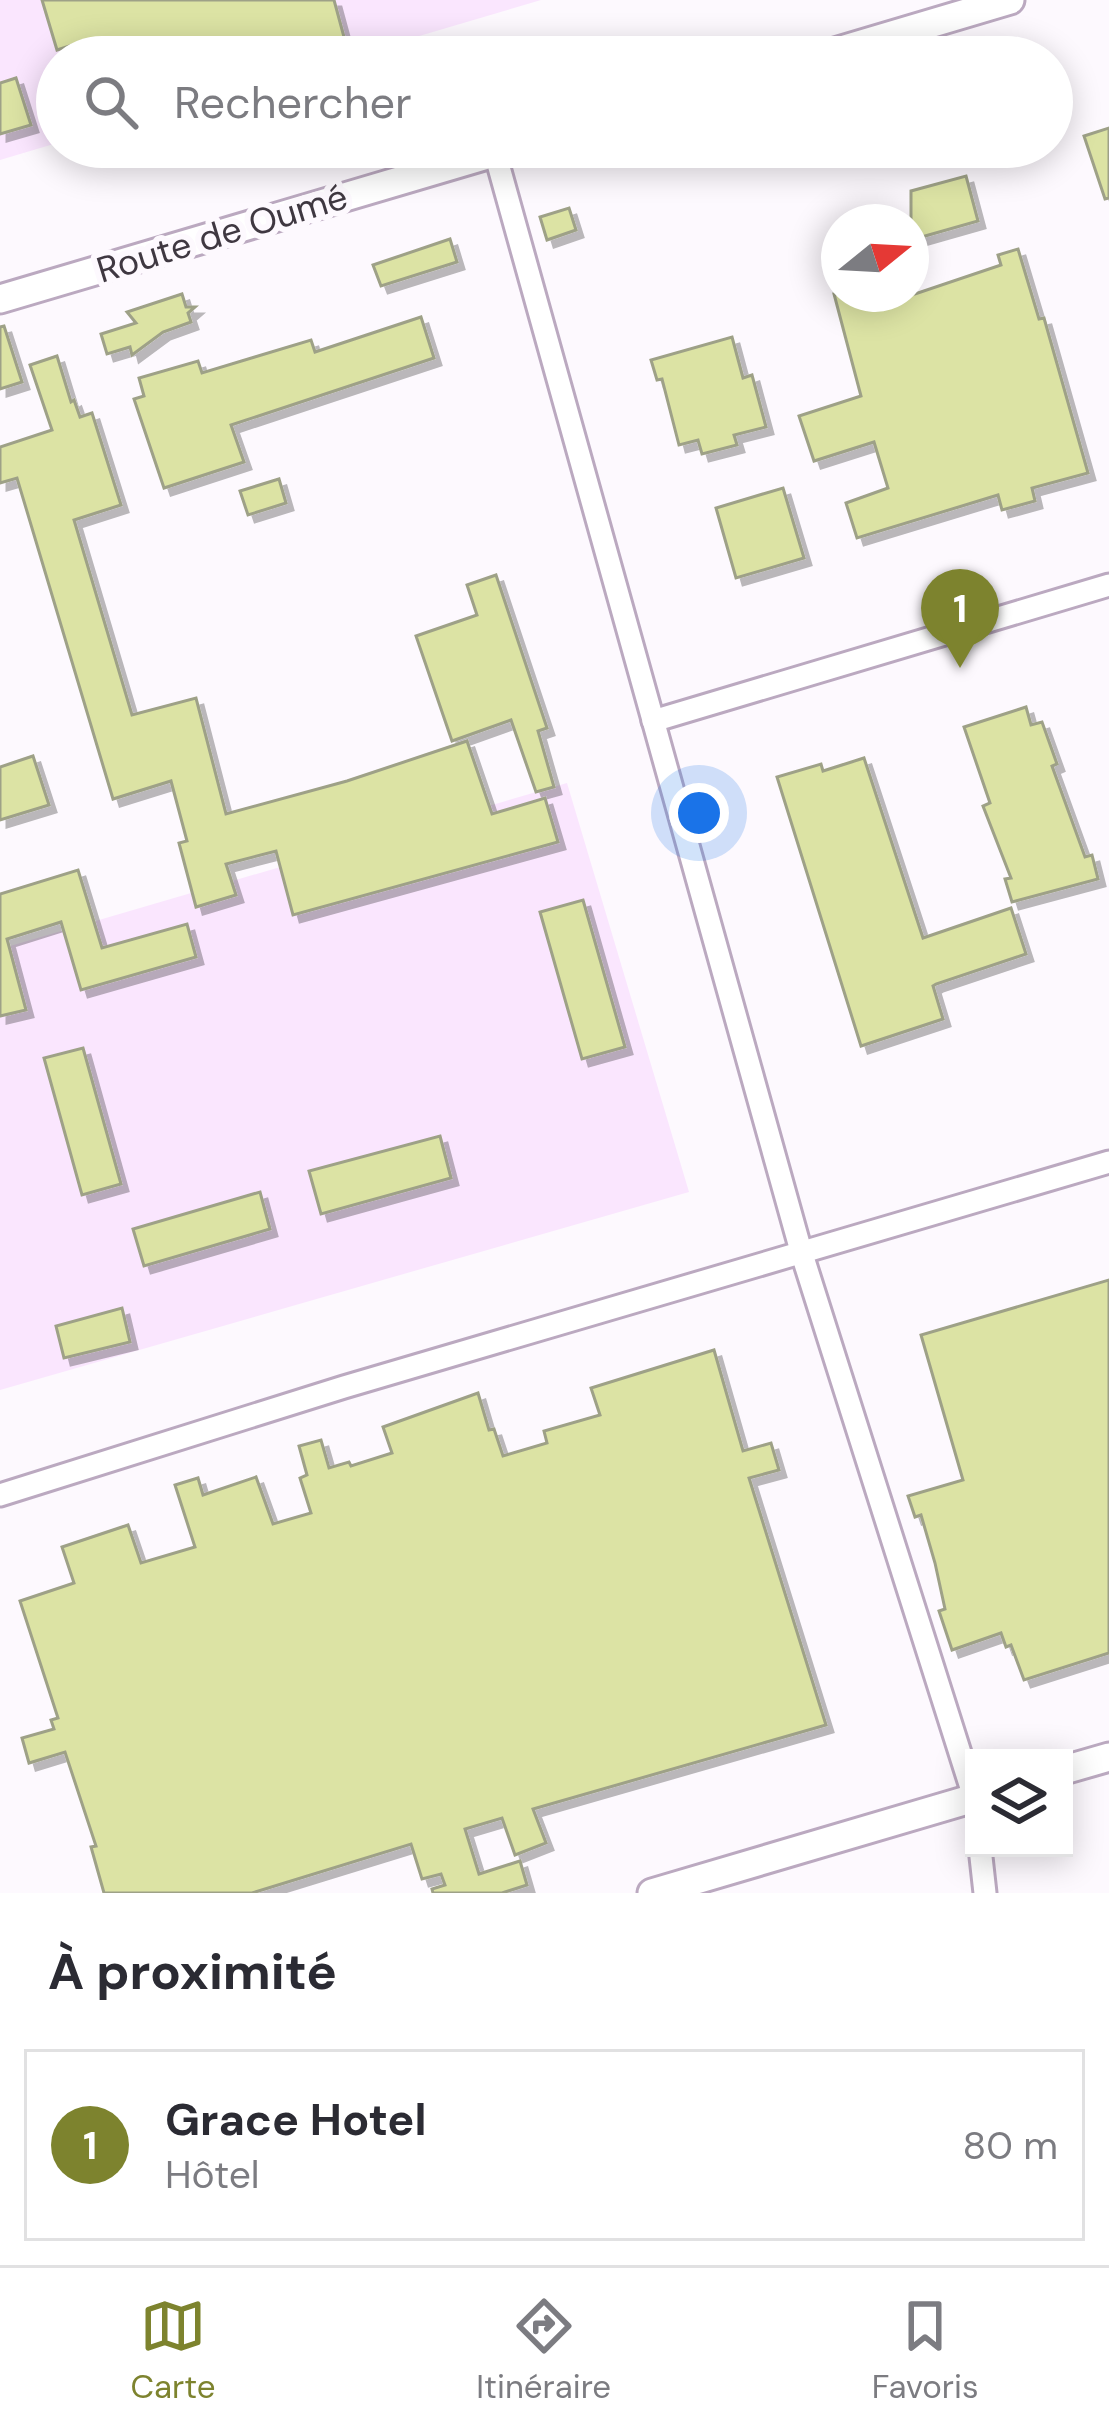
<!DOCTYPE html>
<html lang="fr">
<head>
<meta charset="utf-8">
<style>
	body { margin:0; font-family:"DM Sans",sans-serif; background:#f7f7f7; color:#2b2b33 }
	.controls { position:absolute; right:36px; bottom:36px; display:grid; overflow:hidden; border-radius:0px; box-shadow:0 6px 30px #0003 }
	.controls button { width:108px; height:108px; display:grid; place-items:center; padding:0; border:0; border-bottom:3px solid #e1e1e2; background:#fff; color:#2b2b33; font:60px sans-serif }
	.compass { position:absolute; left:821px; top:204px; width:108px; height:108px; border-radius:50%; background:#fff; box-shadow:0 6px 30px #0003; rotate:72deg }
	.you { position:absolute; left:699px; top:813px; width:42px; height:42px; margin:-30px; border:9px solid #fff; border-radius:50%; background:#1a73e8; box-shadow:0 0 0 18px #1a73e833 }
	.badge { display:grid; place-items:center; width:78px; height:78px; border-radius:50%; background:#7d832e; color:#fff; font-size:39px; font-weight:700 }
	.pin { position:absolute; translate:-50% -99px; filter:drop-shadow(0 3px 6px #0008) }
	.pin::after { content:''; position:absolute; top:63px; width:42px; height:36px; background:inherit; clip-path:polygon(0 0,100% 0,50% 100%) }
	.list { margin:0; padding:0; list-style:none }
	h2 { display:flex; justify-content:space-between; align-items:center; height:156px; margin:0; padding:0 48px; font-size:51px }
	h2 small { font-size:39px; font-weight:400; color:#7c7c81 }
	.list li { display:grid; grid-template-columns:78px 1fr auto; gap:36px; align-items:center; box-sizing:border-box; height:192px; margin:0 24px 24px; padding:0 24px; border:3px solid #e1e1e2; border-radius:0px }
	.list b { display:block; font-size:45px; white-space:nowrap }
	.list p { margin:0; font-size:39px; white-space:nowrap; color:#7c7c81 }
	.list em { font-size:39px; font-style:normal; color:#7c7c81 }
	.icon { flex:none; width:66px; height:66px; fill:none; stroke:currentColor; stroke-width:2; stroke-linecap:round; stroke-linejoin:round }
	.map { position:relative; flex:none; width:1109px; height:1893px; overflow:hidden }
	.search { position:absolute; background:#fff; box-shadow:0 6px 30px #0003; left:36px; right:36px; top:36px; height:132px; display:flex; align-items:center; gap:30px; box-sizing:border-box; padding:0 42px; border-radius:66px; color:#7c7c81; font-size:45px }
	.sheet { height:372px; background:#fff }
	nav { display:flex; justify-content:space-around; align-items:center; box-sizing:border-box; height:168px; border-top:3px solid #e1e1e2; background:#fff; font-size:33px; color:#7c7c81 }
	nav a { display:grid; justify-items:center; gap:6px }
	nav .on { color:#7d832e }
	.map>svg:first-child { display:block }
	.built { fill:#fae6fe }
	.building { fill:#dce3a4; stroke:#9ea187; stroke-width:3; filter:url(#shadow) }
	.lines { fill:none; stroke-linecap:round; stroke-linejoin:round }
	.minor-casing { stroke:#bba9c0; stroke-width:27 }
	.tertiary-casing { stroke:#bba9c0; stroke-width:33 }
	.minor { stroke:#fff; stroke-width:21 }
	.tertiary { stroke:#fff; stroke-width:27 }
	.labels { text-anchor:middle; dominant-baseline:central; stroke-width:12; stroke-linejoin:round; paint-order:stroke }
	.street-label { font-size:36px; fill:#3f3841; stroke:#fdf9fe }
</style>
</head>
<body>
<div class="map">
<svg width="1109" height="1893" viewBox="0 0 1109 1893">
	<defs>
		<filter id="shadow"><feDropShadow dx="7" dy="7" stdDeviation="0" flood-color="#0004"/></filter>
	</defs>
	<rect width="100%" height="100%" fill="#fdf9fe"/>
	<g class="built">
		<polygon points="0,0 541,0 348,57 57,57 57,143 0,160"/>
		<polygon points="567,783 689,1192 0,1390 0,949"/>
	</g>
	<g class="building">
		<polygon points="42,0 334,0 344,37 266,57 79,57 76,44 57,50"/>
		<polygon points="16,78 31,125 0,134 0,83"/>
		<polygon points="1109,128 1109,198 1105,199 1084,136"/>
		<polygon points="966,176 978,221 911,240 911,191"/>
		<polygon points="569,208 576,230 547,240 540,217"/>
		<polygon points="450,239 457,262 381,286 373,265"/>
		<polygon points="1018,249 1039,319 1044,318 1088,473 1032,488 1035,501 1002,510 998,495 857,538 846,503 888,488 874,442 814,461 799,416 861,396 834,294 915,294 1001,265 998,255"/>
		<polygon points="182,294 186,307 195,307 188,313 191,322 163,332 132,355 130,347 107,354 101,334 136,323 127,312"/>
		<polygon points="421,317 434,358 231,425 244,462 164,488 134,399 144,396 139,378 198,361 202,373 311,340 315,352"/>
		<polygon points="4,326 22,382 0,389 0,327"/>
		<polygon points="732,337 743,378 752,375 766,427 734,435 737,445 702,454 698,440 679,445 662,379 657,380 651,360"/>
		<polygon points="57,356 71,402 74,400 80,417 92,413 121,505 74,520 132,715 196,698 226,814 347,781 467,741 492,814 545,798 558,842 293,915 276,851 226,864 236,895 196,907 179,843 187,841 171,781 113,799 17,478 0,483 0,447 52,430 30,365"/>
		<polygon points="279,479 286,503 248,515 240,491"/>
		<polygon points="783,488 804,558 736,578 716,508"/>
		<polygon points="496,575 547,728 538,731 554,787 536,792 511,720 452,741 416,636 477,615 467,585"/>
		<polygon points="1026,707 1031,725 1042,722 1057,764 1052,766 1085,857 1092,855 1098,879 1012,902 1005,879 1011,878 983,806 990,803 964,727"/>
		<polygon points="33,756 49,805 0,820 0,767"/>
		<polygon points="864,758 923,938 1011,908 1026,954 936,984 933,986 943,1019 861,1046 777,777 821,764 823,771"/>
		<polygon points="78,870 102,948 187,924 196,957 81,990 61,922 7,939 26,1010 0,1016 0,894"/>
		<polygon points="583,900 625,1047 582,1059 540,912"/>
		<polygon points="83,1048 121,1184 82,1195 44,1058"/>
		<polygon points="440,1136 451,1178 321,1214 309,1171"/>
		<polygon points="260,1192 270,1229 144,1266 133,1229"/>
		<polygon points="1109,1280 1109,1653 1024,1680 1011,1645 1006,1647 1001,1633 952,1650 939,1611 945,1609 935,1563 921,1515 915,1517 908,1496 963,1480 921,1335"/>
		<polygon points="122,1308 130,1342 64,1358 56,1326"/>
		<polygon points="714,1350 743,1451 771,1443 779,1470 749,1478 826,1725 533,1809 546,1843 515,1855 502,1818 465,1829 479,1874 520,1861 527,1885 502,1893 433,1893 432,1889 445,1885 441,1874 422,1879 411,1844 252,1893 104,1893 91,1847 96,1846 65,1752 29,1763 22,1738 54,1729 51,1720 58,1718 20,1601 74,1583 62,1547 128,1525 141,1563 195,1547 175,1485 198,1478 203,1495 256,1477 273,1524 311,1513 300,1478 307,1475 299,1446 321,1440 329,1468 349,1462 351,1466 392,1453 383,1427 478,1393 489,1430 494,1429 503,1456 547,1443 544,1431 600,1415 591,1388"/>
	</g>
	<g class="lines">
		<defs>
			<g id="minor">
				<polyline points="495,153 801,1251 974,1797"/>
				<polyline points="653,721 1109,585"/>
				<polyline points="0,1495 344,1387 1109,1162"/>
				<polyline points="980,1848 985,1893"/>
			</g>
			<g id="tertiary">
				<polyline points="818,57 1010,0"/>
				<polyline points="0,299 514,147"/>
				<polyline points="1064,1770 1109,1757"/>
				<polyline points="652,1893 974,1798"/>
			</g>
		</defs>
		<use href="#minor" class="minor-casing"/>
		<use href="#tertiary" class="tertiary-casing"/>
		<use href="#minor" class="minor"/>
		<use href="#tertiary" class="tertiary"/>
	</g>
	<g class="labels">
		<g class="street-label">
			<text transform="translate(222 233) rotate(-17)">Route de Oumé</text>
		</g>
	</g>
</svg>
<div class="controls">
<button><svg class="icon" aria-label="layers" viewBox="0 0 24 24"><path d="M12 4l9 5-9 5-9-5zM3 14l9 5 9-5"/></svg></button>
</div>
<svg class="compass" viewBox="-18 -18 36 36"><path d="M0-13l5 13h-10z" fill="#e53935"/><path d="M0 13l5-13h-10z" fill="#7c7c81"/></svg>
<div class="you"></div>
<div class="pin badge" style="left:960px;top:668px">1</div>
<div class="search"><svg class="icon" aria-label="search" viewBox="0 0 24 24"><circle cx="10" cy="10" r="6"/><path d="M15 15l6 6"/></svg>Rechercher</div>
</div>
<section class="sheet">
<h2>À proximité<small></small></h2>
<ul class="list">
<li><span class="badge">1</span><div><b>Grace Hotel</b><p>Hôtel</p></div><em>80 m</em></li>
</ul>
</section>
<nav>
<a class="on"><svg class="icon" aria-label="map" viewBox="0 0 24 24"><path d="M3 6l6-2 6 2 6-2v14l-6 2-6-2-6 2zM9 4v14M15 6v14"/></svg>Carte</a>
<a><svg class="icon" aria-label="directions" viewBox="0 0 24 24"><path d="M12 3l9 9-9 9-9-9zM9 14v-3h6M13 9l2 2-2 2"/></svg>Itinéraire</a>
<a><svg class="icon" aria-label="saved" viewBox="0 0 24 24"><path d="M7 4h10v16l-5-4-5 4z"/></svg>Favoris</a>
</nav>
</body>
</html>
